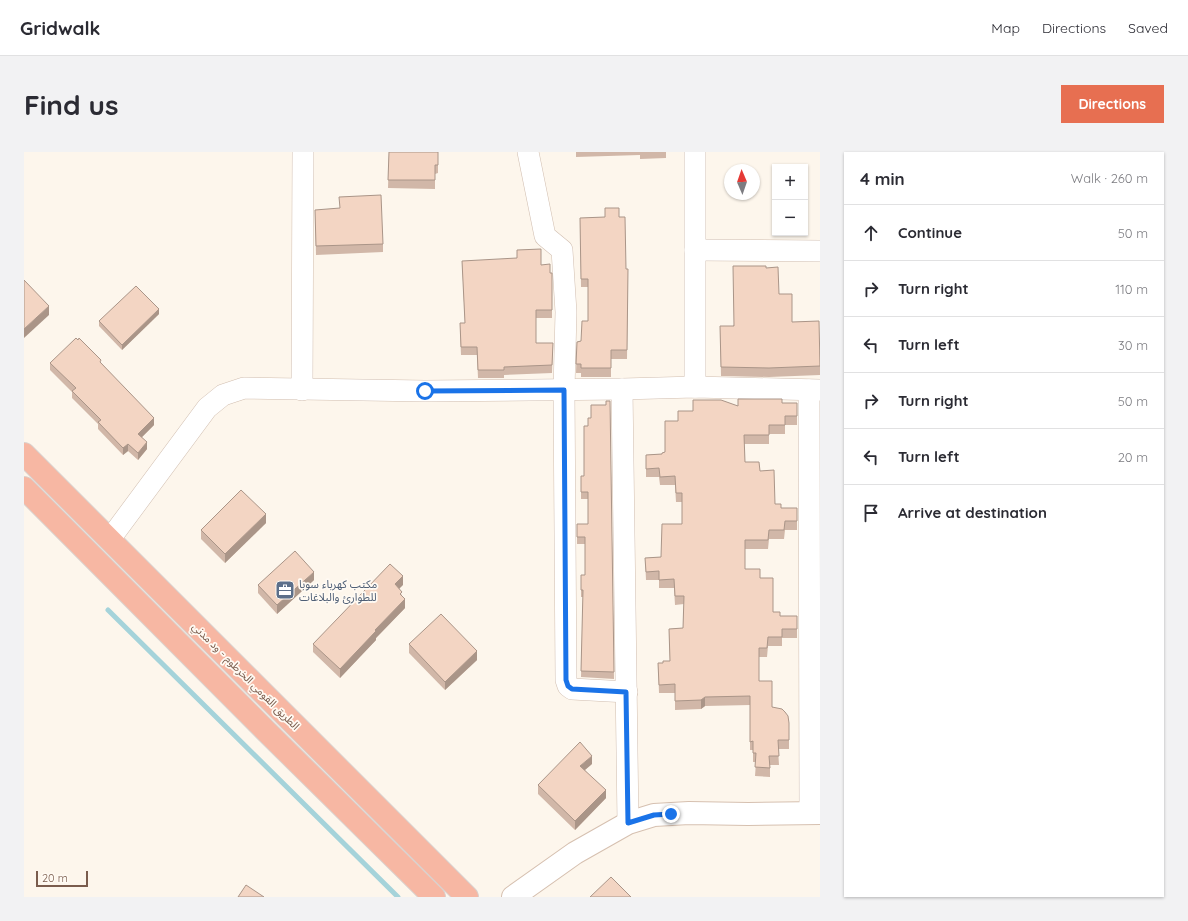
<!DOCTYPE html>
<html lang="en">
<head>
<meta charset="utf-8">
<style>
	body { margin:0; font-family:Quicksand,"Noto Sans Arabic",sans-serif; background:#f2f2f3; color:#2b2b33 }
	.controls { position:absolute; right:12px; top:12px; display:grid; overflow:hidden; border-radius:0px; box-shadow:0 1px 3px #0004 }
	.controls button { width:36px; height:36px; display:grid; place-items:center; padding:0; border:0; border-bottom:1px solid #e1e1e2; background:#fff; color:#2b2b33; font:20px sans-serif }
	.compass { position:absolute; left:700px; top:12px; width:36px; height:36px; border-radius:50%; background:#fff; box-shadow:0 1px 3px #0004; rotate:358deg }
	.scale { position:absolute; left:12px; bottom:10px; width:52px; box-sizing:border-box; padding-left:4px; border:2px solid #7a5c4d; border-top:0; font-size:11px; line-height:14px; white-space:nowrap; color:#7a5c4d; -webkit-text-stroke:3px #fffaf3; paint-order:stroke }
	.stop { position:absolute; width:12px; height:12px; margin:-9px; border:3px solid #1a73e8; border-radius:50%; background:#fff }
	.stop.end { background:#1a73e8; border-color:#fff; box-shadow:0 1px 4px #0008 }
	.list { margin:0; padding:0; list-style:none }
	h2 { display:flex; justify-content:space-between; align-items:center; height:52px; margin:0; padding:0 16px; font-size:17px }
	h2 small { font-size:13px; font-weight:400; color:#7c7c81 }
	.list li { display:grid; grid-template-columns:26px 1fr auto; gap:12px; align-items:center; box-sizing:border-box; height:56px; padding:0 16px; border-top:1px solid #e1e1e2 }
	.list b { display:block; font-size:15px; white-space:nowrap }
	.list em { font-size:13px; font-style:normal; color:#7c7c81 }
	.icon { flex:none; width:22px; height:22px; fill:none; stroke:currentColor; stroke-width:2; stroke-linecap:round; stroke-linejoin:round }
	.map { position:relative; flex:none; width:796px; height:745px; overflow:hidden; border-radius:0px }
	header { display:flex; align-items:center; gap:24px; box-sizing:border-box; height:56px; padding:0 20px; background:#fff; border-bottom:1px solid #e1e1e2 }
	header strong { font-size:19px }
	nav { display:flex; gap:22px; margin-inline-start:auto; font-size:14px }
	.intro { display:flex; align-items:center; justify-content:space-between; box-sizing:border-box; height:96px; padding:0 24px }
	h1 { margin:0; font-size:28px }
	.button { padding:10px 18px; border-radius:0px; background:#e76f51; color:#fff; font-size:14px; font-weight:700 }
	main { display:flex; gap:24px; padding:0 24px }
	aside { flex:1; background:#fff; border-radius:0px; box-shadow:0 1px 3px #0004 }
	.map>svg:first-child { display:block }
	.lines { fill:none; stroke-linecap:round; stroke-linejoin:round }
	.stream { stroke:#a5d3da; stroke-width:5 }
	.street-casing { stroke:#d1beb0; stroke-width:22 }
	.secondary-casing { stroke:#d6c0b0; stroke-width:24 }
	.highway-casing { stroke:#dad1cd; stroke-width:24 }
	.street { stroke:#fff; stroke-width:21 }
	.secondary { stroke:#fff; stroke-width:22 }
	.highway { stroke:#f7b7a3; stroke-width:22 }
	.wall { fill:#d1b7a8 }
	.shaded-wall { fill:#aa9588 }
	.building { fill:#f3d5c3; stroke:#aa9588 }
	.route { stroke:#1a73e8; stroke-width:5 }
	.labels { text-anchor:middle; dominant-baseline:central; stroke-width:3.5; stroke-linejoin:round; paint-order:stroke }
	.service-label { font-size:11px; fill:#4e5e75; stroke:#fffaf3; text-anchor:start }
	.street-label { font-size:11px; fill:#7a5c4d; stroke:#fffaf3 }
</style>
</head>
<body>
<header>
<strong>Gridwalk</strong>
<nav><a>Map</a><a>Directions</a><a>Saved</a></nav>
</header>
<div class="intro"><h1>Find us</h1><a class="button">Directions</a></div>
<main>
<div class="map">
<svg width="796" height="745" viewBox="0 0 796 745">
	<rect width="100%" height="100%" fill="#fdf6ec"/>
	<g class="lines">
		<polyline class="stream" points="84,458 374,745"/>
		<defs>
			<g id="street">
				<polyline points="504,0 521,84 538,98 542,160 540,238 542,528 544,534 548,537 603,540"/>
				<polyline points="671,0 671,235"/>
				<polyline points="671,98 796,99"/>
				<polyline points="598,237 604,671"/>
				<polyline points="278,238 279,0"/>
				<polyline points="785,238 786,661"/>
				<polyline points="86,387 183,256 199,243 220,236 401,239 598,237 671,235 796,238"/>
			</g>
			<polyline id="secondary" points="489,745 551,701 604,671 630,663 665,661 724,662 796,661"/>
			<g id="highway">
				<polyline points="0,302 443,745"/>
				<polyline points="0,336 243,580 410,745"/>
			</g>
		</defs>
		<use href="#street" class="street-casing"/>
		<use href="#secondary" class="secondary-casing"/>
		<use href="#highway" class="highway-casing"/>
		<use href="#street" class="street"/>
		<use href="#secondary" class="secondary"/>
		<use href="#highway" class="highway"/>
	</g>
	<g class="wall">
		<polygon points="365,0 414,0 414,21 411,22 411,37 364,36"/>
		<polygon points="552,0 642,0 642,6 616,7 616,3 552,5"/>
		<polygon points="291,58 359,92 359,100 292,103"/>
		<polygon points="595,65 602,117 604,117 603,207 587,207 587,225 557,225 557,221 552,221 553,190 557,189 564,169 564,135 557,135 556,66"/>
		<polygon points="438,109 517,113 526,121 528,121 528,166 512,166 512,191 529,191 528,221 480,223 480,226 454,226 453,203 437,203 436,179 441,171"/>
		<polygon points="742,116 768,170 796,200 796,223 745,225 697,224 696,174 709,174"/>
		<polygon points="135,162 98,198 75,174 75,169"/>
		<polygon points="26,211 77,211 130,273 118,285 123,297 114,308 104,299 99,303 74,277 74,272 48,246 48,240 26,218"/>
		<polygon points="586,249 590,527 557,525 559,445 557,445 557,423 561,423 561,392 553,392 553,372 564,372 564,347 557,347 557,324 560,324 564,274 567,266"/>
		<polygon points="758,251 773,251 773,273 761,273 761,282 745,282 745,292 720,292 721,310 736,319 751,352 757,356 773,356 773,378 761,378 760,387 745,387 744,397 721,397 721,417 736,426 749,460 756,464 773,464 773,486 758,486 758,494 744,494 743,505 735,505 735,529 748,555 765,571 765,597 754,597 755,613 746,613 746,625 731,624 732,610 729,610 729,598 726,598 726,553 681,554 677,557 651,558 651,541 635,541 634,511 639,511 646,509 645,477 659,476 660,452 651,453 650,436 635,436 635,428 622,428 621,406 637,405 658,372 658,350 652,350 651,333 636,333 635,325 622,325 622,303 638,302 641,300 654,269 669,259 714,254"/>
		<polygon points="242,371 201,411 177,387 177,378"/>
		<polygon points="290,428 253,462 234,441 234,433"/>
		<polygon points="379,433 375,436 378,444 381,456 352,486 352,488 316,526 289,500 289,492"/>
		<polygon points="385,492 453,508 421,538 385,501"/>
		<polygon points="568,612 561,618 582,646 551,678 514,642 514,633"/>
	</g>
	<g class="shaded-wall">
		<polygon points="25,154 25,163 0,186 0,177"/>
		<polygon points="135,157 135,162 98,198 98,193"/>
		<polygon points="130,266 130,273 114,289 114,282"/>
		<polygon points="123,290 123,297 114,308 114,301"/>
		<polygon points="104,292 104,299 99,303 99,296"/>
		<polygon points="242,362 242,371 201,411 201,402"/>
		<polygon points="290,420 290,428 253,462 253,453"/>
		<polygon points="379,424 379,433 371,441 371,432"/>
		<polygon points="381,447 381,456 352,486 352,488 316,526 316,517 351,478"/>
		<polygon points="453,499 453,508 421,538 421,530"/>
		<polygon points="681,545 681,554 677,557 677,548"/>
		<polygon points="568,604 568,612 556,622 556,614"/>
		<polygon points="582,638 582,646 551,678 551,669"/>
	</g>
	<g class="building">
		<polygon points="365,0 414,0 414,13 411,13 411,28 364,28"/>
		<polygon points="357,43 359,92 292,94 291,58 316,56 315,45"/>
		<polygon points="581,56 595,56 595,65 601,65 602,117 604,117 603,198 587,198 587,216 557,216 557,212 552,212 553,190 557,189 558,169 564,169 564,127 557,127 556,66 581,65"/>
		<polygon points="517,97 517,113 526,112 526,121 528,121 528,158 512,158 512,191 529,191 528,213 480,215 480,218 454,218 453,195 437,195 436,171 441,171 438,109 493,106 493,98"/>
		<polygon points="709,114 742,114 742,116 754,115 755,142 768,142 768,170 795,169 796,214 745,216 697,215 696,174 710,174"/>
		<polygon points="0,128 25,154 0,177"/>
		<polygon points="112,134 135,157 98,193 75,169"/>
		<polygon points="52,186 54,188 55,186 77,208 76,210 130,266 114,282 123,290 114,301 104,292 99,296 74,270 77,268 48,239 52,236 26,211"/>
		<polygon points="714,247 758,247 758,251 773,251 773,264 761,264 761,273 745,273 745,283 720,283 721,310 735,310 736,319 750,318 751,352 757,352 757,356 773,356 773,369 761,369 760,378 745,378 744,388 721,388 721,417 736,417 736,426 749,426 749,460 756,460 756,464 773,464 773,477 758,477 758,485 744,485 743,496 735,496 735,529 748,529 748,555 758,557 761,560 764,564 765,571 765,588 754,588 755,604 745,604 746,616 731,615 732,601 729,601 729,589 726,590 726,544 681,545 677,548 651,549 651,532 635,533 634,511 639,511 639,509 646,509 645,477 659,476 660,444 651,444 650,427 635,428 635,419 622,420 621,406 637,405 638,372 658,372 658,341 652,341 651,324 636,325 635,316 622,317 622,303 638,302 638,301 641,300 641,269 654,269 654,259 669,259 669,248 697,248 714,254"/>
		<polygon points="582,249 586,249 590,520 557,519 559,438 557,438 557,423 561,423 561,385 553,385 553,372 564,372 564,340 557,340 557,324 560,324 560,274 564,274 564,266 567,266 567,253 582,253"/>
		<polygon points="217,338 242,362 201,402 177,378"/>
		<polygon points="271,399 290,420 253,453 234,433"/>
		<polygon points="366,412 379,424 371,432 378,440 376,442 381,447 351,478 352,479 316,517 289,492"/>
		<polygon points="417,462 453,499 421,530 385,492"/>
		<polygon points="556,590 568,604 556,614 582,638 551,669 514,633"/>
		<polygon points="587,725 607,745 566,745"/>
		<polygon points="222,733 240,745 214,745"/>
	</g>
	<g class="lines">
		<polyline class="route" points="401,239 540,238 542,528 544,534 548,537 602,540 604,671 630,663 647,662"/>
	</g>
	<defs>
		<symbol id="office-square" viewBox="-11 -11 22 22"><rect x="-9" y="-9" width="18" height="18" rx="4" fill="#5c6f8a" stroke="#fffaf3"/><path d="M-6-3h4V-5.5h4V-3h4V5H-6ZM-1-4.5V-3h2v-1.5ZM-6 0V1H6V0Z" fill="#fff"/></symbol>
	</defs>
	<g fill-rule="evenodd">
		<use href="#office-square" x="250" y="427" width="22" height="22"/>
	</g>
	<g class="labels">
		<g class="service-label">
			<text x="275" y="432">مكتب كهرباء سوبا<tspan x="275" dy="13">للطوارئ والبلاغات</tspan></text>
		</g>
		<g class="street-label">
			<text transform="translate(222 524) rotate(45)">الطريق القومي الخرطوم - ود مدني</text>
		</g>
	</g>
</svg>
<div class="controls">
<button>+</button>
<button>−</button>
</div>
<svg class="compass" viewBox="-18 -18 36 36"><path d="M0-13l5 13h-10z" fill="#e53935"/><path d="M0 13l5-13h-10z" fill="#7c7c81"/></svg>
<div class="scale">20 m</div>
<div class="stop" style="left:401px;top:239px"></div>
<div class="stop end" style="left:647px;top:662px"></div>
</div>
<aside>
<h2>4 min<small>Walk · 260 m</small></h2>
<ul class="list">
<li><svg class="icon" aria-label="ahead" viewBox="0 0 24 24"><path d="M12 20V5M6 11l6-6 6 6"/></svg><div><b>Continue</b></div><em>50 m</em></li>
<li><svg class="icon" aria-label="right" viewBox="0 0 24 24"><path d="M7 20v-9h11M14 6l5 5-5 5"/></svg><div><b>Turn right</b></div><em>110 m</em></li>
<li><svg class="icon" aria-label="left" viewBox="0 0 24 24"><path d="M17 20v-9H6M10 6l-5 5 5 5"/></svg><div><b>Turn left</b></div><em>30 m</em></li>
<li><svg class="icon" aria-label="right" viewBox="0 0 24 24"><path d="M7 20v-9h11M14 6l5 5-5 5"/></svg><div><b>Turn right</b></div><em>50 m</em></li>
<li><svg class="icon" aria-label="left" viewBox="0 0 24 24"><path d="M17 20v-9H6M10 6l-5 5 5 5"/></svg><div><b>Turn left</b></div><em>20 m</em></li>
<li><svg class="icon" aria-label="arrive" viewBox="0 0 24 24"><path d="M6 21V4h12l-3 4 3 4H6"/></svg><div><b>Arrive at destination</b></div></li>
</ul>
</aside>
</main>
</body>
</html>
